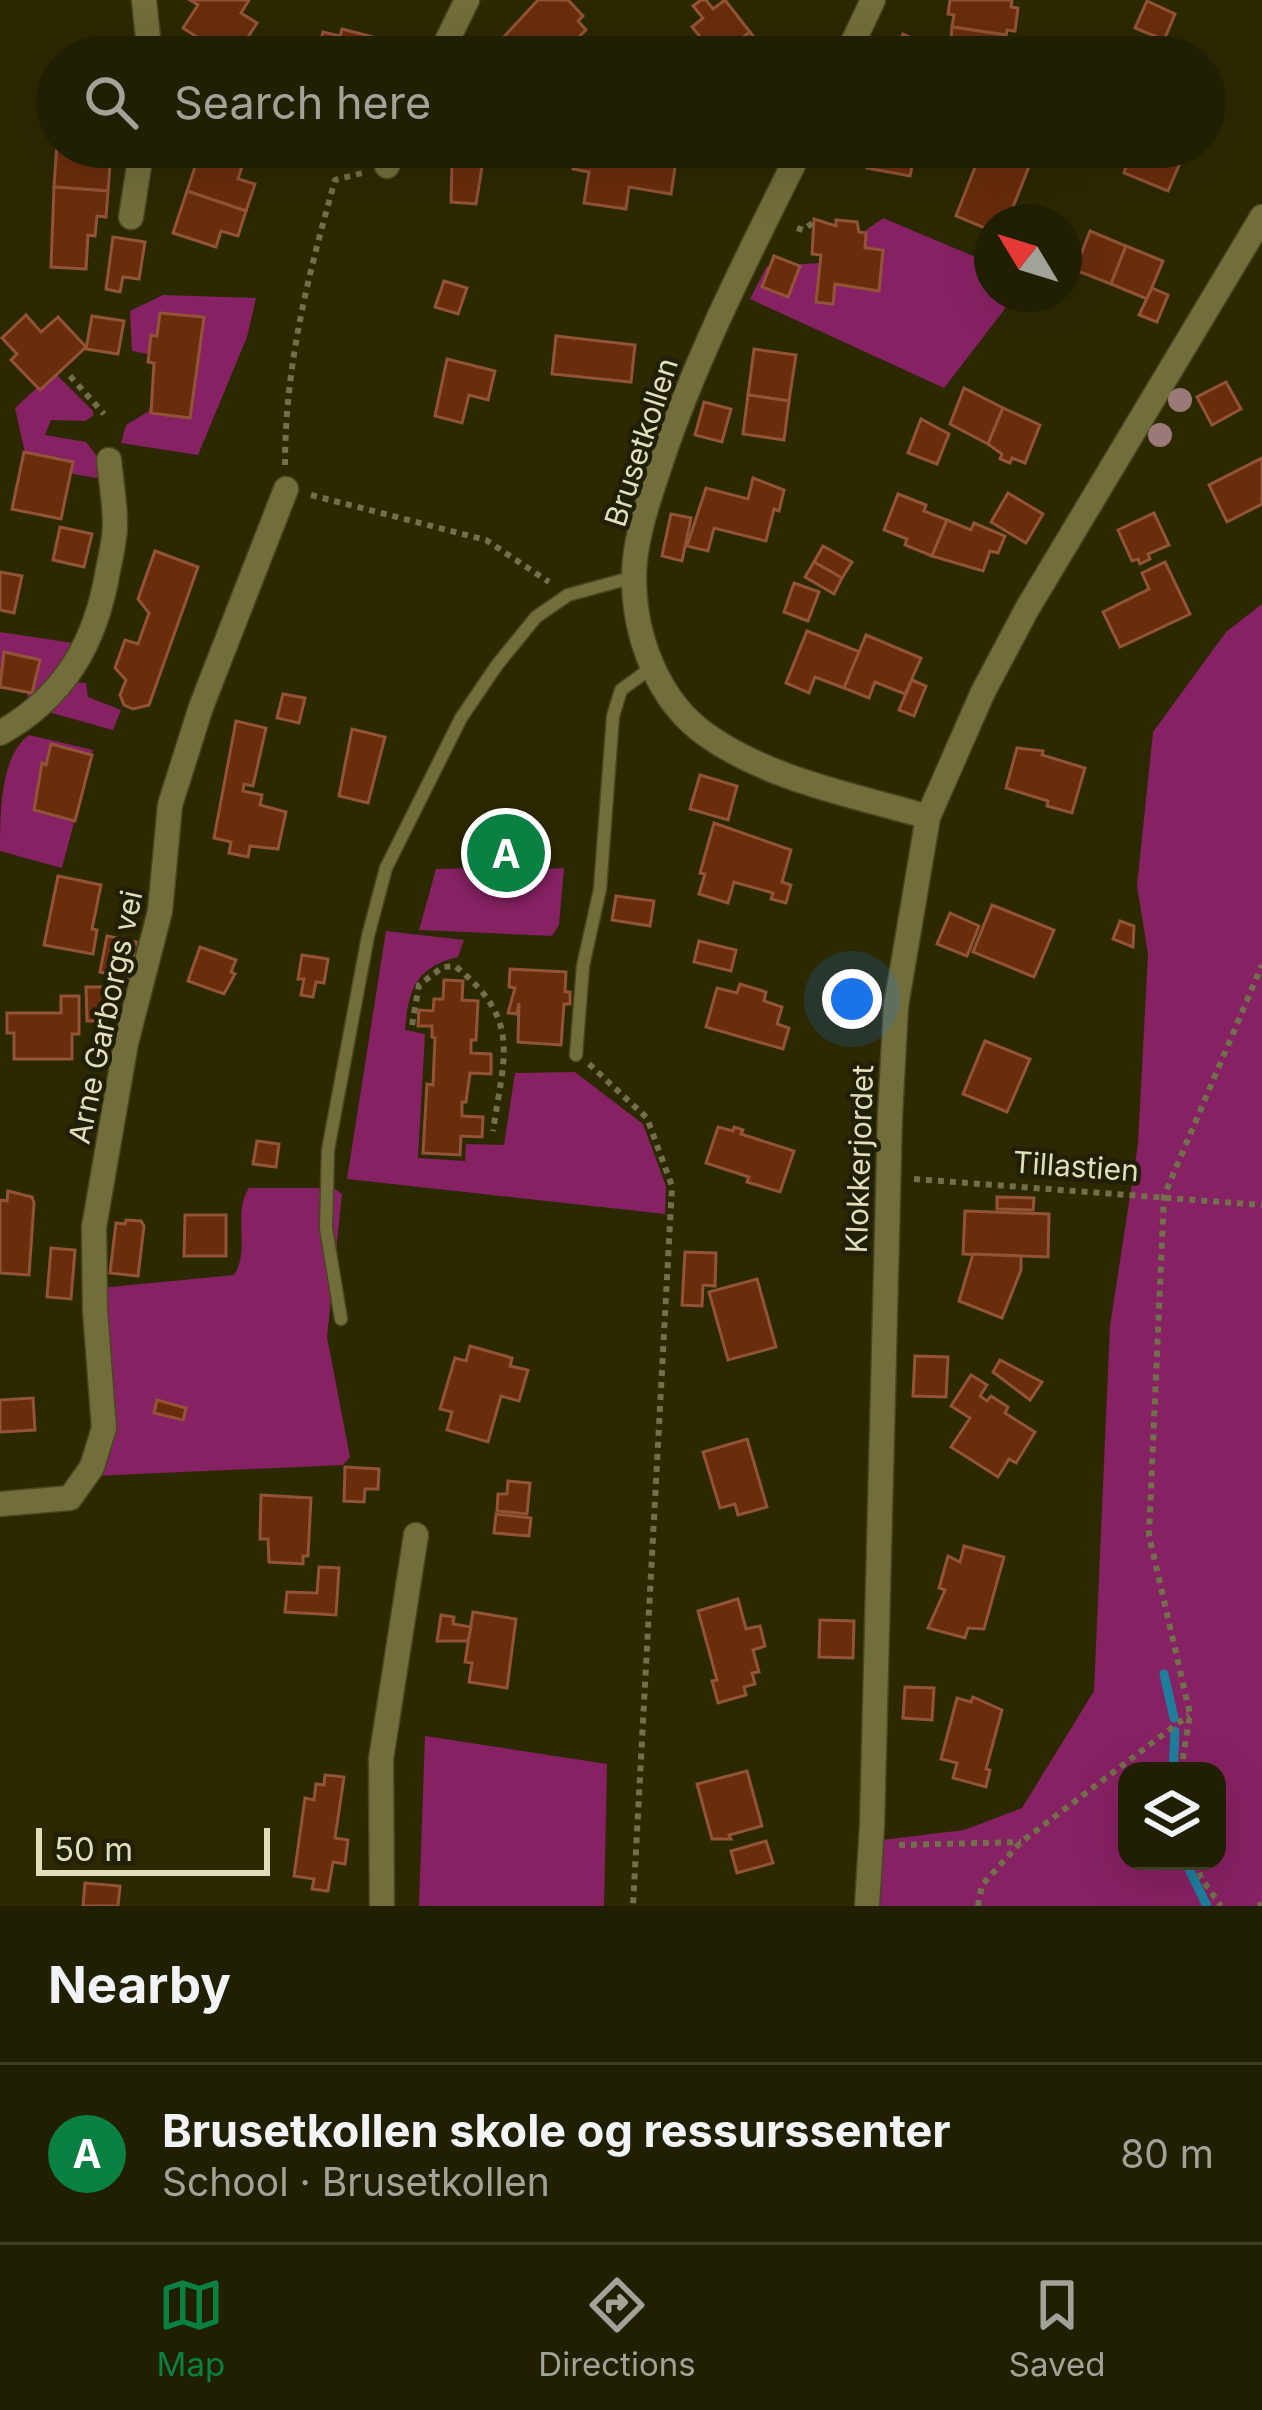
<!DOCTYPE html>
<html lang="en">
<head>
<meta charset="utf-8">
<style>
	body { margin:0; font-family:Inter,sans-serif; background:#29270b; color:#f1f3f6 }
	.controls { position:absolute; right:36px; bottom:36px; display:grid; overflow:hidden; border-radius:24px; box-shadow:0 12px 48px #0002 }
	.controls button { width:108px; height:108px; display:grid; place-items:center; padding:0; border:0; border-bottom:3px solid #3e3d23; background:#211f01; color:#f1f3f6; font:60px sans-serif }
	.compass { position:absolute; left:974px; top:204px; width:108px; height:108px; border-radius:50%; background:#211f01; box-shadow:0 12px 48px #0002; rotate:308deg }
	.scale { position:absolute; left:36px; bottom:30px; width:234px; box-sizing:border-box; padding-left:12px; border:6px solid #e0debb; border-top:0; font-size:33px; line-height:42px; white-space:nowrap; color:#e0debb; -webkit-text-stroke:9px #211f08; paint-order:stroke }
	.you { position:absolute; left:852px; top:999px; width:42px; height:42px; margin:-30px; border:9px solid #fff; border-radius:50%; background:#1a73e8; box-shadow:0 0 0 18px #1a73e833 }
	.badge { display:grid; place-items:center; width:78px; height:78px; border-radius:50%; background:#0b8043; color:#fff; font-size:39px; font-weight:700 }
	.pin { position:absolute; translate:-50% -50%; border:6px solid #fff; box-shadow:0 3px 12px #0006 }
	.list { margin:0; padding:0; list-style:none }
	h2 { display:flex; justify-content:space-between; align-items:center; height:156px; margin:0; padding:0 48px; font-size:51px }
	h2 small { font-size:39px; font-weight:400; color:#a2a299 }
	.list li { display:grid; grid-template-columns:78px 1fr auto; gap:36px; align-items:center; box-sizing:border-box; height:180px; padding:0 48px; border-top:3px solid #3e3d23 }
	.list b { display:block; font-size:45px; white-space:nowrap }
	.list p { margin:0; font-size:39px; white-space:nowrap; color:#a2a299 }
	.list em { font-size:39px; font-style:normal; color:#a2a299 }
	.icon { flex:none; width:66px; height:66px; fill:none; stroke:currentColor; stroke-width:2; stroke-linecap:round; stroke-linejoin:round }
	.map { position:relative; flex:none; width:1262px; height:1906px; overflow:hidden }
	.search { position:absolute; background:#211f01; box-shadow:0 12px 48px #0002; left:36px; right:36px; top:36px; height:132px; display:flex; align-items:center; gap:30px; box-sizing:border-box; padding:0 42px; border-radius:66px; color:#a2a299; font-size:45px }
	.sheet { height:336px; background:#211f01 }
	nav { display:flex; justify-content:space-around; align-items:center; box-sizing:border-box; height:168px; border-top:3px solid #3e3d23; background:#211f01; font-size:33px; color:#a2a299 }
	nav a { display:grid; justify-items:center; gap:6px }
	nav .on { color:#0b8043 }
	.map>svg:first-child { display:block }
	.green { fill:#862163; fill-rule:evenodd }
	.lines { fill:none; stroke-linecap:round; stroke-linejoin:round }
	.stream { stroke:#1e7e9d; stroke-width:9 }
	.building { fill:#692d0c; stroke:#925336; stroke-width:3 }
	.service-casing { stroke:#49461f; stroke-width:15 }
	.minor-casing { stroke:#49461f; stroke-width:27 }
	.path { stroke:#72704a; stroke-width:6; stroke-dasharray:6 6; stroke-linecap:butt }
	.service { stroke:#726e3b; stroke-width:12 }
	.minor { stroke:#726e3b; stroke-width:24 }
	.tree { fill:#9a7a78 }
	.labels { text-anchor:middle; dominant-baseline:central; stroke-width:9; stroke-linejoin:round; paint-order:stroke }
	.street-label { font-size:30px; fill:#e0debb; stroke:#211f08 }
</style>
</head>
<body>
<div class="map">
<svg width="1262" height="1906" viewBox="0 0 1262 1906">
	<rect width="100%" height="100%" fill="#2c2901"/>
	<g class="green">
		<polygon points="883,218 992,264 992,294 1009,294 1004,310 944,388 750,299 767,266 820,263"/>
		<polygon points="163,295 256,298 247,337 198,455 121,443 126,425 149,411 158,356 132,351 130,311"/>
		<polygon points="54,372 93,411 93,416 85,421 51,420 45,435 86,442 96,455 102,479 28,466 15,408"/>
		<path d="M1262 604V1906H880L882 1840 964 1830 1022 1808 1094 1691 1110 1326 1138 1144 1148 954 1137 886 1153 732 1226 632ZM1127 1771H1217V1861H1127Z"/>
		<polygon points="0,632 79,644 29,705 25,681 0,685"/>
		<polygon points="72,682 86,683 88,697 121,710 113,730 48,712"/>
		<path d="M29 735 93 750 62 868 0 851C0 814 0 756 29 735Z"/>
		<polygon points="511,867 525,870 564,868 559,925 552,936 419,930 436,869"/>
		<path d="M386 931 464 940 458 957C415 967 408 991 405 1030L425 1034 418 1158 465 1161 466 1144 504 1145 515 1073 575 1072 643 1124 666 1186 665 1214 347 1179Z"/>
		<path d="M249 1188H334L342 1194 327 1337 350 1457 343 1465 93 1476 100 1288 234 1275C251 1249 232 1213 249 1188Z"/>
		<polygon points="425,1736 607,1764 604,1906 419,1906"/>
	</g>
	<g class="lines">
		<g class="stream">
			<polyline points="1164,1674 1174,1718"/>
			<polyline points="1173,1771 1175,1731"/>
			<polyline points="1185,1861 1207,1906"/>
		</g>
	</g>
	<g class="building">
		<polygon points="190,0 249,0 241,13 257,23 237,54 219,43 216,49 183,28 198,5"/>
		<polygon points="538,0 568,0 583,16 578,21 586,30 558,57 507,57 501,51 506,46 500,41"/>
		<polygon points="701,0 706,0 713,9 725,0 750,32 717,57 692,27 703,18 693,6"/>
		<polygon points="950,0 1012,0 1011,7 1018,8 1015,31 1007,30 1006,35 952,27 954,15 948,14"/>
		<polygon points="1147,1 1175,14 1164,40 1135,28"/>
		<polygon points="952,27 1006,35 1006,41 1013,42 1011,57 942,55 944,38 951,39"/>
		<polygon points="342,29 377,38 374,46 381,48 379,57 317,54 323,32 340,36"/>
		<polygon points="750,32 769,57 717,57"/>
		<polygon points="903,34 931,47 927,57 892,57"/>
		<polygon points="57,143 57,147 101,147 100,164 110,165 108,191 54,187"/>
		<polygon points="577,147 627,147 677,154 671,194 629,187 626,209 584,203 589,172 573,169"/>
		<polygon points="871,147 916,147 910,176 867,168"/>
		<polygon points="983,147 1017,147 1034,154 1007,222 992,222 992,231 956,216"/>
		<polygon points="1132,147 1177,147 1172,159 1180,163 1168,191 1124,173"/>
		<polygon points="201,149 243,163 238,179 255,184 246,211 187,191"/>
		<polygon points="452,164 482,167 476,204 451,202"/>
		<polygon points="54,187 108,191 106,217 97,216 95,236 88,235 86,269 51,267"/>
		<polygon points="187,191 246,211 238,236 221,231 216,247 173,233"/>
		<polygon points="814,219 836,226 836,220 857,222 859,232 866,233 865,248 883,250 879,291 835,284 833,304 816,302 821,255 812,254"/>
		<polygon points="1090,231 1126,246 1111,284 1075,270"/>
		<polygon points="113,237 145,242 139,279 123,277 120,292 106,289"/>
		<polygon points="1126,246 1163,261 1147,299 1111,284"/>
		<polygon points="774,256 800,266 788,297 762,287"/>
		<polygon points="444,281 467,288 458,314 435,307"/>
		<polygon points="1152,288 1168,295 1157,322 1139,315"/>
		<polygon points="160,313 204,317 190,418 151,413 154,363 148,362 151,335 157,336"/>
		<polygon points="26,315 41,332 58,317 86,347 40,390 11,360 17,354 2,338"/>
		<polygon points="92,316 124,321 118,354 86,349"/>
		<polygon points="556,336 635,345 631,382 552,374"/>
		<polygon points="754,349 796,355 789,401 748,395"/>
		<polygon points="447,359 495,371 488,400 469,395 462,423 435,416"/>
		<polygon points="1226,382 1241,409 1212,425 1197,397"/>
		<polygon points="964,388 1003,408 988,444 950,424"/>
		<polygon points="748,395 789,401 784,440 743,434"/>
		<polygon points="704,402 731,409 722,442 695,435"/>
		<polygon points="1003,408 1040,425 1025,463 1012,458 1010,463 1000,459 1002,454 988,444"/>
		<polygon points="921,419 949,434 937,464 908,453"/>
		<polygon points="24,452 73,462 61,519 12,509"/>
		<polygon points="1262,458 1262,504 1227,522 1209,485"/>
		<polygon points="753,478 784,490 779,511 774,509 766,541 714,528 708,551 687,546 706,488 748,499"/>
		<polygon points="1008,493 1043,514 1026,543 991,522"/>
		<polygon points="898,494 926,505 924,511 947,520 932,556 905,545 907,539 884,530"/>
		<polygon points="1154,513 1169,545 1148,554 1150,559 1140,564 1138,559 1132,561 1118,530"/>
		<polygon points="671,514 691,518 682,561 662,556"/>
		<polygon points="947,520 971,530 974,523 1005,536 998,553 990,551 983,571 932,556"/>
		<polygon points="60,527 92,534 84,567 53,560"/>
		<polygon points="823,546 852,562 842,578 814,562"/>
		<polygon points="155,551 198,567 149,705 133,709 124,705 120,695 126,680 115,668 125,640 138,644 149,613 138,599"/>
		<polygon points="814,562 842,578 834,594 805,577"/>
		<polygon points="1165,562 1190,614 1120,647 1103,612 1149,589 1142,573"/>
		<polygon points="0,572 22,576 14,613 0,610"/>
		<polygon points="794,583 819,592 808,621 784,612"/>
		<polygon points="807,631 860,652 844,688 815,677 809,693 786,683"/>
		<polygon points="866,635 921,658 905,694 875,682 869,698 844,688"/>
		<polygon points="4,652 40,660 32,693 0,687"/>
		<polygon points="912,680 926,686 914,716 899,710"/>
		<polygon points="283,694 305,698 299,723 277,718"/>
		<polygon points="236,721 266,728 253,786 244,784 243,791 262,795 260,805 286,812 278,849 250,846 248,857 229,853 231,842 214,838"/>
		<polygon points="352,729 385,737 368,803 339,796"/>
		<polygon points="51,744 92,755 75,821 34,810 42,763 46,765"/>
		<polygon points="1017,748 1043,751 1042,755 1085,768 1072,813 1047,806 1048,801 1006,788"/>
		<polygon points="700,775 737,786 728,820 690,809"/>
		<polygon points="714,823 791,850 782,882 791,885 786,903 771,899 773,893 734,882 728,903 699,894 705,874 700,873"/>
		<polygon points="58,876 101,885 92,929 97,930 93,954 44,945"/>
		<polygon points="616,896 654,901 650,926 612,920"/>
		<polygon points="992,905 1054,930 1034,977 973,952"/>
		<polygon points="950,913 979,926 967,956 937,944"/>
		<polygon points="1120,921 1134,926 1133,947 1113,939"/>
		<polygon points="107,936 136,942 129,978 100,972"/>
		<polygon points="699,941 736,950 731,971 694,962"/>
		<polygon points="200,947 236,960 231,972 235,974 224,994 188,981"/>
		<polygon points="302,955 328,959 324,983 316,982 313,997 301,995 304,979 298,979"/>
		<polygon points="510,969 566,972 565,992 570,992 570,1004 564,1004 561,1045 518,1042 519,1003 517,1014 508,1013 515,988 509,987"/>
		<polygon points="444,980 463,981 462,1000 478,1001 476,1040 471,1040 471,1053 491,1054 491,1074 470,1073 466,1102 462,1102 462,1116 483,1117 482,1137 461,1136 460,1155 423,1153 427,1084 433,1085 435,1038 432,1037 432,1026 418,1026 419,1010 433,1011 434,999 443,999"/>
		<polygon points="740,984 766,992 764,1001 782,1007 777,1024 789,1028 783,1049 706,1027 717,988 737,993"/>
		<polygon points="86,987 105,987 106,1021 87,1021"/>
		<polygon points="61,996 79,996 79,1034 72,1034 72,1059 14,1059 14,1033 7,1033 7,1013 61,1013"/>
		<polygon points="985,1041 1030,1059 1007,1112 963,1094"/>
		<polygon points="718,1127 733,1131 734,1127 743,1130 741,1134 794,1151 780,1192 747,1182 749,1177 706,1163"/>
		<polygon points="257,1141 279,1144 276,1167 253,1164"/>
		<polygon points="8,1191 32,1197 34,1203 29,1275 0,1273 0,1200 7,1201"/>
		<polygon points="997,1197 1034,1198 1033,1210 997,1209"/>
		<polygon points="965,1211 1049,1214 1048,1257 963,1254"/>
		<polygon points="185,1215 226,1215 226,1256 184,1256"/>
		<polygon points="126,1220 141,1221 144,1226 138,1276 110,1273 116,1223 125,1224"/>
		<polygon points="51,1248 75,1250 71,1299 47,1297"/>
		<polygon points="685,1252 716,1253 715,1286 703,1285 702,1306 682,1305"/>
		<polygon points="973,1254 1021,1256 1021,1270 1002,1318 959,1301"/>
		<polygon points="757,1279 776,1347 728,1360 709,1292"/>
		<polygon points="470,1346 512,1358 510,1366 528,1370 519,1401 501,1396 488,1442 447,1430 452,1412 440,1409 455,1358 466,1361"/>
		<polygon points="915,1356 948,1357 946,1397 913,1396"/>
		<polygon points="1000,1360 1042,1382 1030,1400 993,1372"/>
		<polygon points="971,1375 987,1385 980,1396 987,1401 991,1396 1008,1407 1005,1413 1035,1432 1016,1463 1009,1459 998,1477 951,1447 970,1418 951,1406"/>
		<polygon points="33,1398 35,1430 0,1432 0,1400"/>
		<polygon points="157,1400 186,1408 183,1420 154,1413"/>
		<polygon points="747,1439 767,1507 738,1515 735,1504 720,1508 703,1452"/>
		<polygon points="345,1467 379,1469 378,1489 365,1489 364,1502 344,1501"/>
		<polygon points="508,1481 530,1483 527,1514 497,1511 498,1494 507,1494"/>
		<polygon points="261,1495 311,1498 308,1556 303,1556 303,1564 269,1562 268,1539 260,1539"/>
		<polygon points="496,1514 531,1518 529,1536 494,1533"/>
		<polygon points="964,1546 1004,1557 984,1629 968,1628 965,1638 928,1628 945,1590 939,1588 948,1556 960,1562"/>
		<polygon points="319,1567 339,1568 336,1615 285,1612 287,1592 317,1593"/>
		<polygon points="738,1599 746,1629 760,1626 765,1646 753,1650 759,1672 752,1673 755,1684 744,1687 746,1695 718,1703 712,1681 717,1680 698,1611"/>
		<polygon points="473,1612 516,1619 507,1688 469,1682 472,1663 465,1662"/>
		<polygon points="441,1615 454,1617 453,1624 471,1627 468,1641 437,1641"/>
		<polygon points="820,1620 854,1621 853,1658 819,1657"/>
		<polygon points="905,1687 934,1688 932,1720 903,1718"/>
		<polygon points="973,1697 1002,1710 986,1769 990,1770 986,1787 953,1778 957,1763 941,1759 957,1698 971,1702"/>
		<polygon points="747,1771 762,1826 729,1835 731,1839 712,1839 697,1784"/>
		<polygon points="325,1775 344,1777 335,1838 348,1840 345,1864 333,1862 328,1891 312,1889 314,1879 294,1876 305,1798 314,1800 316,1784 324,1785"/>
		<polygon points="766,1841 773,1863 737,1873 731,1851"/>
		<polygon points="85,1883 120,1886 118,1906 83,1906"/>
	</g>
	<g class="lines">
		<defs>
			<g id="service">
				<polyline points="576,1055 583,966 600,889 613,716 621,690 651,668"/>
				<polyline points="341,1319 326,1228 328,1150 368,936 386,868 461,718 497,665 536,617 568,595 634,577"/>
			</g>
			<g id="minor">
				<polyline points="144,0 150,57"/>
				<polyline points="439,57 467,0"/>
				<polyline points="846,57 873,0"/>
				<path d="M802 147C750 252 697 354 660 465 648 501 633 543 634 581 635 638 658 700 705 734 769 780 854 795 928 817"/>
				<polyline points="387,166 396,147"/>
				<polyline points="131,217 142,147"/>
				<path d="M0 733C65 697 96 642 108 570 111 555 115 539 115 524 115 503 111 481 109 460"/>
				<polyline points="0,1504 70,1498 92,1467 104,1428 95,1310 94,1227 126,1043 160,911 170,805 201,707 286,489"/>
				<polyline points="382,1906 381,1759 416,1535"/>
				<polyline points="867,1906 872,1826 890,1115 896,1006 928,817 983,692 1027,609 1262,217"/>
			</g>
		</defs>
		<use href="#service" class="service-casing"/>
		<use href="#minor" class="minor-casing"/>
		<g class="path">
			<polyline points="797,228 803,230 814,222"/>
			<polyline points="70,376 104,414"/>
			<path d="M285 465C285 365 308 276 335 180L366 172"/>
			<polyline points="311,495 486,540 549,582"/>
			<path d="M412 1025 419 985 443 967 455 966C522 1020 504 1055 493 1131"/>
			<polyline points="589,1064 647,1118 672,1186 633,1906"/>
			<polyline points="914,1179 1262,1205"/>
			<polyline points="1181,1771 1190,1714 1149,1535 1164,1196 1262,965"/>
			<polyline points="899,1845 1021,1842"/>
			<polyline points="1196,1861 1201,1878 1221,1906"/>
			<polyline points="978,1906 982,1885 1021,1842 1189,1715"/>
			<polyline points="1258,1906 1262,1904"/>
		</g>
		<use href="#service" class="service"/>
		<use href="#minor" class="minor"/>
	</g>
	<g class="tree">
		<circle cx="1180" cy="400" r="12"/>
		<circle cx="1160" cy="435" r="12"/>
	</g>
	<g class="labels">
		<g class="street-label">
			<text transform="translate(641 442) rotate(-72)">Brusetkollen</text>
			<text transform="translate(105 1017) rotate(-78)">Arne Garborgs vei</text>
			<text transform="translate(859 1159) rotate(-88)">Klokkerjordet</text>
			<text transform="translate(1076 1166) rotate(4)">Tillastien</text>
		</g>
	</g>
</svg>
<div class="controls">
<button><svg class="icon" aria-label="layers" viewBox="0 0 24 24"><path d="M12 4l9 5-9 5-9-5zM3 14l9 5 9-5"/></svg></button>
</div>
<svg class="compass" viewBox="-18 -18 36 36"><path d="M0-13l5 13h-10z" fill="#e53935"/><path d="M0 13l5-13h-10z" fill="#a2a299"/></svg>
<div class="scale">50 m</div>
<div class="you"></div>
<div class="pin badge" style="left:506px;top:853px">A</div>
<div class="search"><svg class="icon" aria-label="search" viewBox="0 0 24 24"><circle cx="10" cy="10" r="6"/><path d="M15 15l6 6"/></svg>Search here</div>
</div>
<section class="sheet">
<h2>Nearby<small></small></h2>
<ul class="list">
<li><span class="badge">A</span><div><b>Brusetkollen skole og ressurssenter</b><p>School · Brusetkollen</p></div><em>80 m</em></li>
</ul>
</section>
<nav>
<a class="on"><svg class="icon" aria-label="map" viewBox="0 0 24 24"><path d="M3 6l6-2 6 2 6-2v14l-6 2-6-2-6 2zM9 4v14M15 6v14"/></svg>Map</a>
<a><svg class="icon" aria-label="directions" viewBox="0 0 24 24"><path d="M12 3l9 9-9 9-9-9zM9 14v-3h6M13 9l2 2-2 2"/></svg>Directions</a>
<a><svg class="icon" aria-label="saved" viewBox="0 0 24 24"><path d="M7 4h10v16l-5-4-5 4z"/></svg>Saved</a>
</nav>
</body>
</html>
